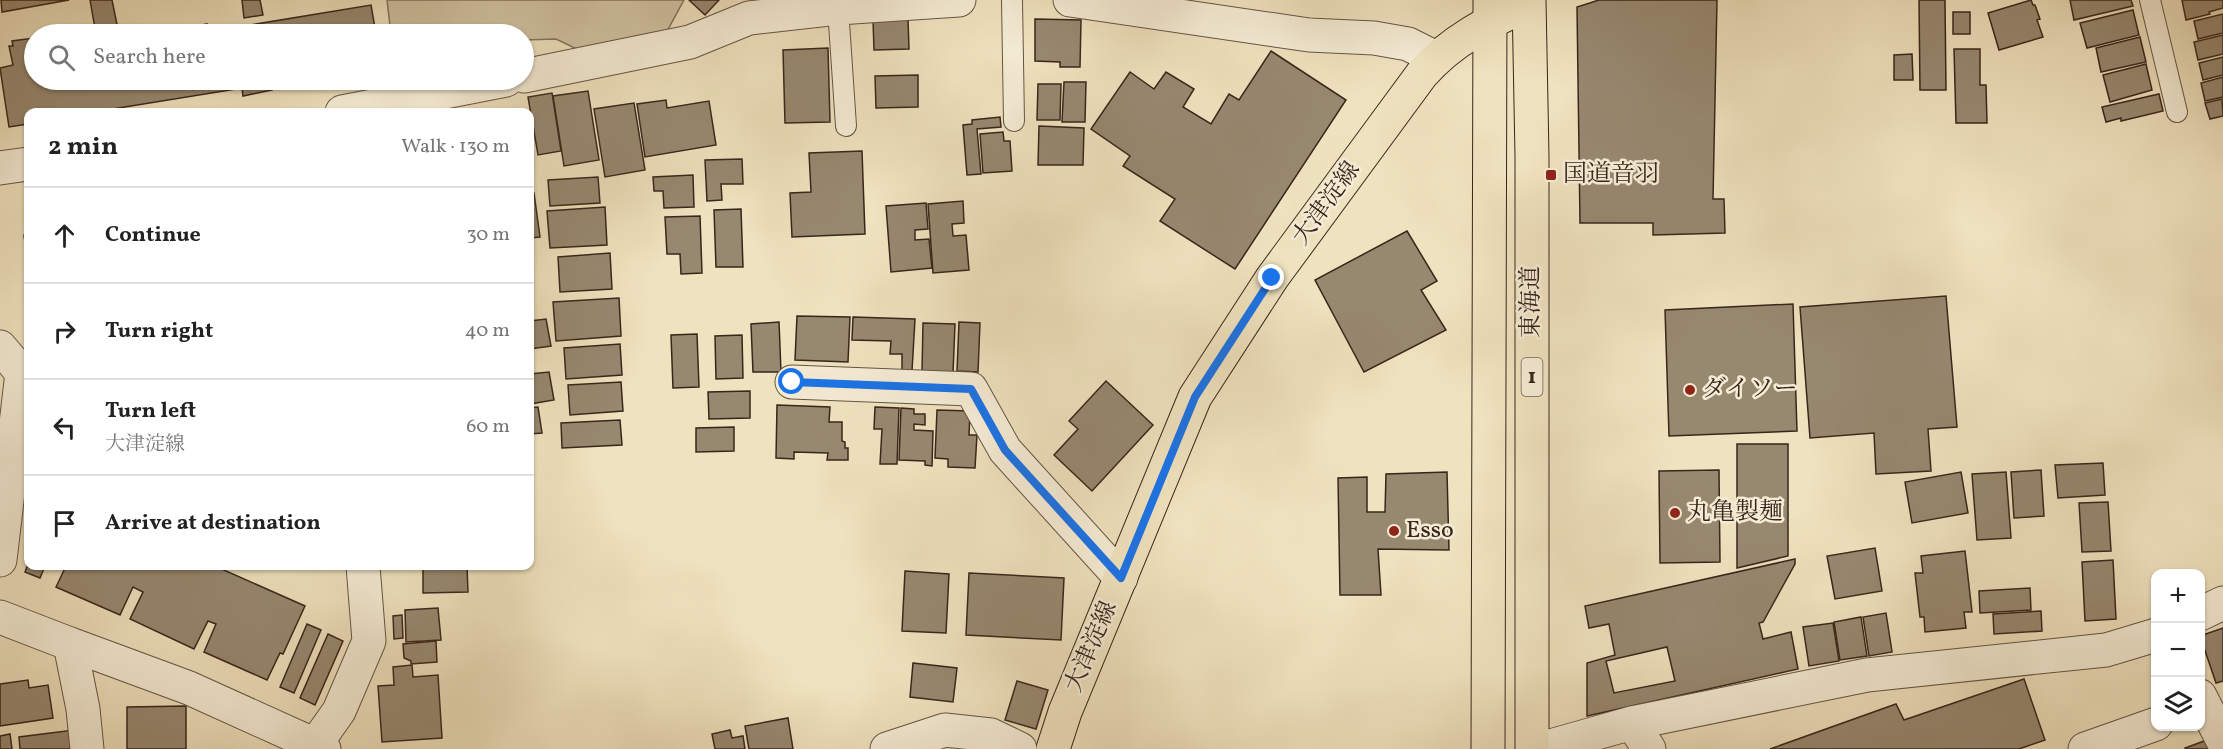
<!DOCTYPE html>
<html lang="en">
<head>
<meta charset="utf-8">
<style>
	body { margin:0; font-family:Vollkorn,"Noto Serif JP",serif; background:#f2f2f2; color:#222 }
	.controls { position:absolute; right:18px; bottom:18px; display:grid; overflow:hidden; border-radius:12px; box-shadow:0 2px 4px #0004 }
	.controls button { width:54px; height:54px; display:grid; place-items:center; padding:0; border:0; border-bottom:2px solid #e0e0e0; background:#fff; color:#222; font:30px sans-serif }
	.stop { position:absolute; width:18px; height:18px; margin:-14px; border:4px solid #1a73e8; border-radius:50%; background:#fff }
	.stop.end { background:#1a73e8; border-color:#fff; box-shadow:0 2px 6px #0008 }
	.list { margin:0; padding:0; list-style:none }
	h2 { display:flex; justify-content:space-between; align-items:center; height:78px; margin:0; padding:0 24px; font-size:26px }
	h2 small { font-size:20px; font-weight:400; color:#767676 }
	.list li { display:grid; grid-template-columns:39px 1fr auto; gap:18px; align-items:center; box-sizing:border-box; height:96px; padding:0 24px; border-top:2px solid #e0e0e0 }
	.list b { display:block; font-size:22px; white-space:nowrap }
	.list p { margin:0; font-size:20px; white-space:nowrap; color:#767676 }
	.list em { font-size:20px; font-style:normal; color:#767676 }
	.icon { flex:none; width:33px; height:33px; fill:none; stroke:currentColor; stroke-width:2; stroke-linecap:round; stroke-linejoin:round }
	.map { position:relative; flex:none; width:2223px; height:749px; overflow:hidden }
	.search { position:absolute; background:#fff; box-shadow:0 2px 4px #0004; left:24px; top:24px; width:510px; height:66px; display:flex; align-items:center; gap:15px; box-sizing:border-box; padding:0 21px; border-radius:33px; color:#767676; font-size:22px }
	.panel { position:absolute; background:#fff; box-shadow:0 2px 4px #0004; left:24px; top:108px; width:510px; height:462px; border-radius:12px }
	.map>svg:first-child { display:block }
	.green { fill:#d0c2a2; stroke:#84745f; stroke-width:1.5 }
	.building { fill:#978870; stroke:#38261c; stroke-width:1.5; fill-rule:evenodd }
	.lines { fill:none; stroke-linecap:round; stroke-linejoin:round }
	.lane-casing { stroke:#654; stroke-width:22 }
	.street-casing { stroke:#654; stroke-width:35 }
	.primary-casing { stroke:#38261c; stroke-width:35 }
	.highway-casing { stroke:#38261c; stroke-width:35 }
	.lane { stroke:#f5ecd5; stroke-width:20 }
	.street { stroke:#f5ecd5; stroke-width:33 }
	.primary { stroke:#efe2be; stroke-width:33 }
	.highway { stroke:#efe2be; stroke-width:33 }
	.route { stroke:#1a73e8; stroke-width:8 }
	.poi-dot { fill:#8f2418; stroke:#f5ecd5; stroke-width:2 }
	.labels { text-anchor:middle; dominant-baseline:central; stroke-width:5; stroke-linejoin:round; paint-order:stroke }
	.shield { fill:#f5ecd5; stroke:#716154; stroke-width:1.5 }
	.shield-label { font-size:22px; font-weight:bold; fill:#38261c }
	.poi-label { font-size:24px; fill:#38261c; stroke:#f5ecd5; text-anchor:start }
	.street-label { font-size:24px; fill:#38261c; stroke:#f5ecd5 }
</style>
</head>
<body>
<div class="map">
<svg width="2223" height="749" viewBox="0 0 2223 749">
	<rect width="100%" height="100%" fill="#efe2be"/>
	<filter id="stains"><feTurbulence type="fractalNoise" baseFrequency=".00333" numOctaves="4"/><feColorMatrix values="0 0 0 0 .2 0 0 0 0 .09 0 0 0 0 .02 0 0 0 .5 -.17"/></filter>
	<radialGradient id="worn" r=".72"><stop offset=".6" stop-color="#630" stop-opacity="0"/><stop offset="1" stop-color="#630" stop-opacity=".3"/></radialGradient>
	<polygon class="green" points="387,0 684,0 666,33 583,52 556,39 524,40 524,34 391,34"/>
	<g class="building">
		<polygon points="1,0 69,0 2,12"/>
		<polygon points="90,0 112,0 119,34 96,34"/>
		<polygon points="242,0 260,0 263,15 244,18"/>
		<polygon points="689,0 719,0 705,15"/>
		<polygon points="1599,0 1717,0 1713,199 1724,199 1725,233 1653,235 1653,223 1580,223 1577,7"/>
		<polygon points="1919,0 1945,0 1946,90 1920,90"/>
		<polygon points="2031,0 2033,5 2035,5 2040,19 2037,20 2043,37 1999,50 1988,13"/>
		<polygon points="2070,0 2131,0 2133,6 2074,20"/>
		<polygon points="2182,0 2223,0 2223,8 2209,12 2210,14 2186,20"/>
		<polygon points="371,5 376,34 183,34 182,29 207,24 208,32"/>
		<polygon points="2133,10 2139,35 2087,48 2080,23"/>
		<rect x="1953" y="12" width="17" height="22"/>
		<polygon points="2223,14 2223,33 2198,39 2194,21"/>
		<polygon points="908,19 909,49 874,50 873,20"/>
		<polygon points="1035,19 1081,20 1080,67 1060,67 1060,62 1035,61"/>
		<polygon points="2223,35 2223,54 2198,60 2194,42"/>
		<polygon points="2140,37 2146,62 2101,72 2096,48"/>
		<polygon points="34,38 34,80 291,80 270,83 272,90 243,96 242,88 94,112 28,112 28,124 9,127 0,68 13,65 9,46 13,46 12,41"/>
		<polygon points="828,48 830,122 785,123 783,50"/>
		<polygon points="1954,49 1980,49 1980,85 1986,85 1987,123 1956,123"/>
		<polygon points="1271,51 1346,100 1235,269 1160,221 1175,199 1123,166 1130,156 1091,129 1130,72 1154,89 1166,72 1194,89 1183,107 1211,124 1229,94 1239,100"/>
		<polygon points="1912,54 1913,80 1894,80 1894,55"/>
		<polygon points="2223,57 2223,75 2203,80 2199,63"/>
		<polygon points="2146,64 2152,90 2110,102 2103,75"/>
		<polygon points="918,75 918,107 876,108 875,76"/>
		<polygon points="2223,77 2223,97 2205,101 2201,83"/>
		<polygon points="1064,82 1086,82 1085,122 1062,122"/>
		<polygon points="1038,84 1061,84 1060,120 1037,120"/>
		<polygon points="588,91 599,160 564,166 553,96"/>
		<polygon points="552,93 561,151 538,155 528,97"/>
		<polygon points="2159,94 2163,111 2121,121 2121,118 2106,122 2102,107"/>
		<polygon points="2222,99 2223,116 2210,119 2205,103"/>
		<polygon points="666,100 667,108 709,101 716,145 645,157 637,104"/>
		<polygon points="634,103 645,170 605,177 594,109"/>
		<polygon points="1000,117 1001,127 977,129 981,174 967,175 963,125 972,124 972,120"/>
		<polygon points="1039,126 1084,128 1083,165 1038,165"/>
		<polygon points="1003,132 1004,141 1010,141 1012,171 983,173 980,134"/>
		<polygon points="862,151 865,234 792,237 790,193 811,192 809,153"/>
		<polygon points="742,159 743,184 721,184 722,200 707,201 705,160"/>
		<polygon points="693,175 694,207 664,208 663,191 654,191 653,177"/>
		<polygon points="598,177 600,203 550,206 548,180"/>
		<polygon points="530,193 534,193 540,237 530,238"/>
		<polygon points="963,201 964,223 952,224 953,236 966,235 969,270 933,273 928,204"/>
		<polygon points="926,203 928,229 915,230 915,240 929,239 932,268 891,272 886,206"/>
		<polygon points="605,207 607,245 550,248 547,211"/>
		<polygon points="741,209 743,267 716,267 714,210"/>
		<polygon points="700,216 702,273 681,274 680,254 667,254 665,217"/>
		<polygon points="1407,231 1437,281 1421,290 1446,330 1364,372 1315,280"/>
		<polygon points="28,234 28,265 24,235"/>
		<polygon points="610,253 612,289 560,292 558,257"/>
		<polygon points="1946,296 1957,427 1928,429 1931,471 1876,474 1874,433 1810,438 1800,307"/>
		<polygon points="619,298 621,336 556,341 553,302"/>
		<polygon points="1793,304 1797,431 1669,436 1665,310"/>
		<polygon points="797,316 850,317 848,362 795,360"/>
		<polygon points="853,317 915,319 912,371 902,370 902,354 890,354 891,341 852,340"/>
		<polygon points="546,319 551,346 530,349 530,321"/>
		<polygon points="779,322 781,372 753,372 751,324"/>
		<polygon points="959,322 980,323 978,372 957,371"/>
		<polygon points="923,323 955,324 953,373 922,372"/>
		<polygon points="697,334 699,387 673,388 671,335"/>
		<polygon points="742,335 743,378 716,379 715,336"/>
		<polygon points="620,344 622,375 566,379 564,348"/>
		<polygon points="549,372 554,400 530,404 530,374"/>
		<polygon points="1106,381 1153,425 1092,491 1054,455 1078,429 1069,421"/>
		<polygon points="621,382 623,411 570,415 568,385"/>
		<polygon points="750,391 750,418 709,419 708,392"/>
		<polygon points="777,405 830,407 829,422 842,422 842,441 845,442 845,448 848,448 848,460 827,460 828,453 794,452 794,459 776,458"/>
		<polygon points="538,407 542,433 530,434 530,408"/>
		<polygon points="875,407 899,408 897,464 880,464 882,429 874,429"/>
		<polygon points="901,408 914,409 914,414 925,414 925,425 914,424 914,430 933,431 932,466 925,465 925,461 899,460"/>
		<polygon points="937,410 970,411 969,435 977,435 975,468 948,467 948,459 935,458"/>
		<polygon points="620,420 622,445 562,448 561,423"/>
		<polygon points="734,427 734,451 696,452 696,428"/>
		<polygon points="1737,444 1788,444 1788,556 1737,568"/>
		<polygon points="2103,463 2105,495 2058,498 2055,465"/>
		<polygon points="1719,470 1720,562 1660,563 1659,471"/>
		<polygon points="2041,470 2044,516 2014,518 2011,472"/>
		<polygon points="1447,472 1449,550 1378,549 1381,595 1340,595 1338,478 1367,477 1367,512 1385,512 1386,474"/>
		<polygon points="1961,472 1968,513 1912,523 1905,482"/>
		<polygon points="2006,472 2011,538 1977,540 1972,474"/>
		<polygon points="2108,502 2111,551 2082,552 2079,503"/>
		<polygon points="1875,548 1882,591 1835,599 1827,556"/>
		<polygon points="1965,551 1972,612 1964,612 1966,628 1925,632 1924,617 1920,617 1915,573 1923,573 1921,556"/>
		<path d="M1795 559V564L1763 622 1759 623 1763 639 1791 632 1798 669 1587 716V663L1615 655 1609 624 1589 628 1585 606ZM1667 647 1675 681 1614 693 1606 661Z"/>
		<polygon points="2113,560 2116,619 2085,621 2082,562"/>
		<polygon points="28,564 45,566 40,578 25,572"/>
		<polygon points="66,566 215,566 305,606 283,654 280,653 267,680 204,652 216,624 208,621 194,649 130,619 143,592 133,587 120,615 56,587"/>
		<polygon points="423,566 467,566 468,592 423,593"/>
		<polygon points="905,571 949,574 946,633 902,631"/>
		<polygon points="969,573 1064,578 1061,640 966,635"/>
		<polygon points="2030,588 2031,610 1980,613 1979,591"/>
		<polygon points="438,608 441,640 406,642 405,610"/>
		<polygon points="2041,611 2042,631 1994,634 1993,614"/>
		<polygon points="1886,613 1892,652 1869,656 1863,617"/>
		<polygon points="402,615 403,638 394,639 393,616"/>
		<polygon points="1861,617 1867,656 1840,660 1834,622"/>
		<polygon points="1833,623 1839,661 1809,666 1803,627"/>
		<polygon points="307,624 321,630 294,693 280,687"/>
		<polygon points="2223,628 2223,681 2216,683 2200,636"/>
		<polygon points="328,634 343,641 315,705 300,698"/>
		<polygon points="436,641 437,662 411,664 411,661 404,658 403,644"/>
		<polygon points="913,663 957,668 953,702 910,697"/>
		<polygon points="412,665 413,677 438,675 442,738 382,742 378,686 394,685 393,667"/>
		<polygon points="2024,679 2045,740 2019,749 1770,749 1896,704 1904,720"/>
		<polygon points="28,680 29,688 48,685 53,718 0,726 0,684"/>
		<polygon points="1017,681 1048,690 1036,729 1005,720"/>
		<polygon points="186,706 186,749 127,749 127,707"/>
		<polygon points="788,718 793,749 749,749 745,726"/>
		<polygon points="74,730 76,749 20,749 19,737"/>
		<polygon points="730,730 732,738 743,736 745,749 715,749 712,734"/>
		<polygon points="10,734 12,749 0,749 0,736"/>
		<polygon points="2215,737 2220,749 2185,749 2185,748"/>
	</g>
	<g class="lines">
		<defs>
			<g id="lane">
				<polyline points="1012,0 1014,121"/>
				<polyline points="2150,0 2177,112"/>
				<polyline points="838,8 846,126"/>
			</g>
			<g id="street">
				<polyline points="1070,0 1309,35 1374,38 1408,44 1436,58"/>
				<polyline points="524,76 690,42 749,18 838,8 959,0"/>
				<polyline points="342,112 506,80"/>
				<polyline points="0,168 28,164"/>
				<polyline points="0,347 22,373 0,560"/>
				<polyline points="792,382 971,389 1005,450 1121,578"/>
				<polyline points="2200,614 2223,603"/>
				<polyline points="0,617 70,644 83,709 87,749"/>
				<polyline points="70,644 189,688 324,749"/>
				<polyline points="2200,696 2223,741"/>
				<polyline points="1632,723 1649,749"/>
				<polyline points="315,745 339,711 369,641 363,566"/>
				<polyline points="887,749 945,730 991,735 1020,749"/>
				<polyline points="1540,749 1632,723 1867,675 2106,650 2156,635"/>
				<polyline points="2085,749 2156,724"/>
			</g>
			<path id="primary" d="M1053 749 1065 712 1195 397 1272 278 1422 74C1451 41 1489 21 1528 5"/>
			<g id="highway">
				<polyline points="1529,0 1532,156 1532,749"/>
				<polyline points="1488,749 1490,0"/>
			</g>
		</defs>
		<use href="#lane" class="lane-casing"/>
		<use href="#street" class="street-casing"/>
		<use href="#primary" class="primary-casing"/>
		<use href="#highway" class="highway-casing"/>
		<use href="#lane" class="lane"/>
		<use href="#street" class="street"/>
		<use href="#primary" class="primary"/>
		<use href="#highway" class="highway"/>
	</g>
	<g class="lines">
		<polyline class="route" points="792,382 971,389 1005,450 1121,578 1195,397 1272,278"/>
	</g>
	<g class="poi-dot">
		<rect x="1545" y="169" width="12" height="12" rx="3"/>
		<circle cx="1690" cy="390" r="6"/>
		<circle cx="1675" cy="513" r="6"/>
		<circle cx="1394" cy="531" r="6"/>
	</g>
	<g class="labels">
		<rect class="shield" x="1521.5" y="358" width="21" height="38" rx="4.5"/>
		<g class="shield-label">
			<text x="1532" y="377">1</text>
		</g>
		<g class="poi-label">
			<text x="1563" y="175">国道音羽</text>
			<text x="1702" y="390">ダイソー</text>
			<text x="1687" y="513">丸亀製麺</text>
			<text x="1406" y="531">Esso</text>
		</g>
		<g class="street-label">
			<text transform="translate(1327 204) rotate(-54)">大津淀線</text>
			<text transform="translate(1532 302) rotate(-90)">東海道</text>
			<text transform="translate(1092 647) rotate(-67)">大津淀線</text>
		</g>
	</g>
	<rect width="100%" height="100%" filter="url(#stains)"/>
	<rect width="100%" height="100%" fill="url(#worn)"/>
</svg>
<div class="controls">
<button>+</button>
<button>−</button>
<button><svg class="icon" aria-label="layers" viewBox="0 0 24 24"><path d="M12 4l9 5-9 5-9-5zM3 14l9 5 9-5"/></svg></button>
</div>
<div class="stop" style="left:792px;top:382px"></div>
<div class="stop end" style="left:1272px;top:278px"></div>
<div class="search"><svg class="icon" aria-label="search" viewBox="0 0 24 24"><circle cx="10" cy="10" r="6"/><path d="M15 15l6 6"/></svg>Search here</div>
<section class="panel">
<h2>2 min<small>Walk · 130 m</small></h2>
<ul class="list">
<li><svg class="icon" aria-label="ahead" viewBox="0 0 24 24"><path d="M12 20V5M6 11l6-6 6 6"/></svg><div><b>Continue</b></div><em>30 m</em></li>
<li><svg class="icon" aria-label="right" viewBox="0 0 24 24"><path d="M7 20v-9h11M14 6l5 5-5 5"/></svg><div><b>Turn right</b></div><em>40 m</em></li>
<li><svg class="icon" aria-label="left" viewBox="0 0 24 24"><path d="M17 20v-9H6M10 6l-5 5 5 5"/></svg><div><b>Turn left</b><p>大津淀線</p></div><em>60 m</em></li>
<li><svg class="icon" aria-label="arrive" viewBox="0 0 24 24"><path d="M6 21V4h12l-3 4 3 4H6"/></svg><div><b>Arrive at destination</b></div></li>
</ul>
</section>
</div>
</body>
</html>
